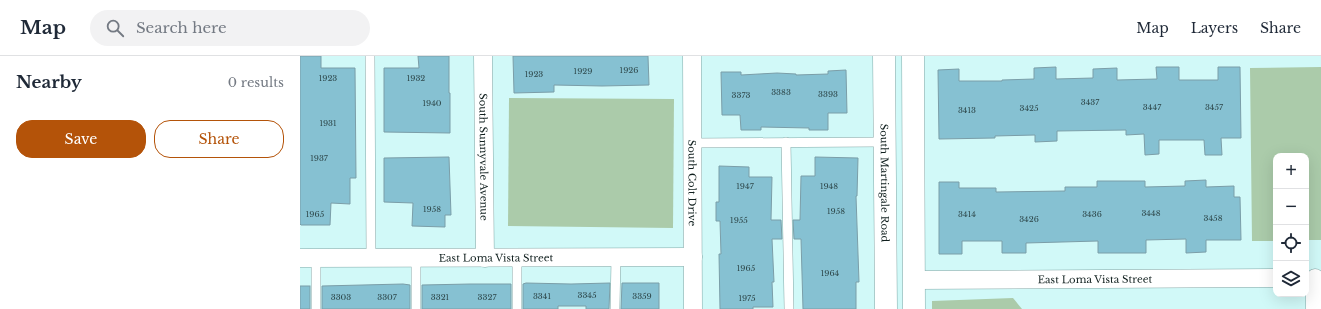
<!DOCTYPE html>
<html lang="en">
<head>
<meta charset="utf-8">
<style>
	body { margin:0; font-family:"Libre Baskerville",serif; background:#f2f2f3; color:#1f2937 }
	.controls { position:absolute; right:12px; bottom:12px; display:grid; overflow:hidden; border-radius:8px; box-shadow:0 4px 16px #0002 }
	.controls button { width:36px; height:36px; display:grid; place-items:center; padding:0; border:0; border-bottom:1px solid #e0e1e3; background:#fff; color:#1f2937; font:20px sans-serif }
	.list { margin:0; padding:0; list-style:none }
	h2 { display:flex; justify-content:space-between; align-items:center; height:52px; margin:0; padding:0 16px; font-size:17px }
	h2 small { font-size:13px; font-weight:400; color:#747a83 }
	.actions { display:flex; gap:8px; padding:12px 16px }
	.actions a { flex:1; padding:9px 0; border:1px solid #b45309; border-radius:16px; text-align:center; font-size:14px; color:#b45309 }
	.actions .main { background:#b45309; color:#fff }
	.icon { flex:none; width:22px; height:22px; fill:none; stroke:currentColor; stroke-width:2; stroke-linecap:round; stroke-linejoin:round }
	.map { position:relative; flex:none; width:1021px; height:253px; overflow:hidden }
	header { display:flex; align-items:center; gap:24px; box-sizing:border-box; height:56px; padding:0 20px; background:#fff; border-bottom:1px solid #e0e1e3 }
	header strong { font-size:19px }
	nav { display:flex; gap:22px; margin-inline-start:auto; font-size:14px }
	.search { width:280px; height:36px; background:#f2f2f3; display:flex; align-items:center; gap:10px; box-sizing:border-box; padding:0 14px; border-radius:22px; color:#747a83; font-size:15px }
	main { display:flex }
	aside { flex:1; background:#fff }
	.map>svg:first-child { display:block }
	.green { fill:#abcbaa }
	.building { fill:#86c1d2; stroke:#7b9ea8 }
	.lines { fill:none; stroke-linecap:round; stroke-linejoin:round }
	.lane-casing { stroke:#82a7a6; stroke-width:10 }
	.street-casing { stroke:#82a7a6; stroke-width:19 }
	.secondary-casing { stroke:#82a7a6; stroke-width:23 }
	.lane { stroke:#fff; stroke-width:9 }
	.street { stroke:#fff; stroke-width:18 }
	.secondary { stroke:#fff; stroke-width:22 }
	.labels { text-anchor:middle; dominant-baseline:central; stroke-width:3; stroke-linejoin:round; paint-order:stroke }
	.number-label { font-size:8px; fill:#2e484b }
	.street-label { font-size:10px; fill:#101f1e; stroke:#fdfdfd }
</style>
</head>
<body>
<header>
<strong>Map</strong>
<div class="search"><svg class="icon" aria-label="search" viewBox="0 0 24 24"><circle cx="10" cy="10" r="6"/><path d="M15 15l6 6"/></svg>Search here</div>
<nav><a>Map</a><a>Layers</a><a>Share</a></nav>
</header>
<main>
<aside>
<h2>Nearby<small>0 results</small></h2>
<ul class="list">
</ul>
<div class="actions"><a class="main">Save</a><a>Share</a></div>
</aside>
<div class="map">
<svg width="1021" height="253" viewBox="0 0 1021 253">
	<rect width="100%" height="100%" fill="#d1f9f8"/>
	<g class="green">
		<polygon points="1021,11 1021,184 1006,184 1006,100 976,100 976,185 952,185 950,12"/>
		<polygon points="209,42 374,43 373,172 208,170"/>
		<polygon points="713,242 722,253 632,253 632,245"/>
	</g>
	<g class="building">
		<polygon points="0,0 21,0 21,12 55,12 56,122 50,122 50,148 31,147 30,169 1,169 0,168"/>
		<polygon points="118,0 149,0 149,37 150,37 150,77 84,76 84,12 119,12"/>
		<polygon points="213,0 348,0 349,29 302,30 254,29 254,36 214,37"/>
		<polygon points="756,11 756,23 793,22 793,13 817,12 817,24 857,23 856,11 879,11 879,24 918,24 918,11 940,11 941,82 921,82 922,99 905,99 904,84 859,84 859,98 845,99 844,78 826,79 826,74 757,75 757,85 735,86 735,79 695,80 695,82 639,83 638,14 659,13 659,25 702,25 702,24 734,23 734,12"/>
		<polygon points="546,14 547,57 528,57 528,74 509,74 509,72 461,71 461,74 441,74 440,59 422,59 421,16 441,16 441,19 477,17 496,18 496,19 528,18 528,15"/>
		<polygon points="149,101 151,159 145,159 145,171 112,170 113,147 84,146 84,102"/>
		<polygon points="515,101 558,102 557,140 556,140 559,226 556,226 556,253 503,253 501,183 494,183 493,164 500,164 501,120 515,120"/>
		<polygon points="419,110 449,111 449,121 472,121 471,164 481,164 482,183 472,183 474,226 472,226 473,251 453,251 453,253 420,253 419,198 421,198 420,165 416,165 416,146 419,146"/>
		<polygon points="906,124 906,131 934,130 934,141 940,141 941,184 906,184 906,196 886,197 886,183 846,184 846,197 798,197 798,185 726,187 726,197 702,197 702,185 662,185 662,198 639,198 639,126 659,126 659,132 696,132 696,136 765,135 765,131 797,131 797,125 845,125 845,131 885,130 885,125"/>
		<polygon points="226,227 271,228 310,227 309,253 286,253 286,250 258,250 258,253 223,253 223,228"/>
		<polygon points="322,227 359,227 359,253 321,253"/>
		<polygon points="103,228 110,229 110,253 22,253 22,230"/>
		<polygon points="170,228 211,228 211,253 122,253 122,229"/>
		<rect x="0" y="230" width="10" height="23"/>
	</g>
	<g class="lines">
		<defs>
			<g id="lane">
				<polyline points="70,0 71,202"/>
				<polyline points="486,86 489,253"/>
				<polyline points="392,87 584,86"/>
				<polyline points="16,202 16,253"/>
				<polyline points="116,202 116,253"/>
				<polyline points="217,253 217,202"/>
				<polyline points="315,253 316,201"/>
			</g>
			<g id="street">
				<path id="s1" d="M183 0 185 202"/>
				<path id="s2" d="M392 0 393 253"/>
				<path id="s3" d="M0 202 393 201"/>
				<polyline points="1015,222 1015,253"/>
				<path id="s4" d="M614 224 976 222"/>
			</g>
			<g id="secondary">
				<path id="s5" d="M584 0 586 253"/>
				<polyline points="613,0 614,253"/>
			</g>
		</defs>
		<use href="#lane" class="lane-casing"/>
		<use href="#street" class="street-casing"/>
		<use href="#secondary" class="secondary-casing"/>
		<use href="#lane" class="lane"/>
		<use href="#street" class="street"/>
		<use href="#secondary" class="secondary"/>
	</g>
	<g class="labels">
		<g class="number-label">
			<text x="329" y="14">1926</text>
			<text x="283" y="15">1929</text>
			<text x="234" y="18">1923</text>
			<text x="28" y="22">1923</text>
			<text x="116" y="22">1932</text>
			<text x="481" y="36">3383</text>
			<text x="528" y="38">3393</text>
			<text x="441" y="39">3373</text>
			<text x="790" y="46">3437</text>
			<text x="132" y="47">1940</text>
			<text x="852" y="51">3447</text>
			<text x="914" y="51">3457</text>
			<text x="729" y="52">3425</text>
			<text x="667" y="54">3413</text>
			<text x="28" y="67">1931</text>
			<text x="19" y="102">1937</text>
			<text x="445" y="130">1947</text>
			<text x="529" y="130">1948</text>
			<text x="132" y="153">1958</text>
			<text x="536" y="155">1958</text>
			<text x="851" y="157">3448</text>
			<text x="15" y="158">1965</text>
			<text x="667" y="158">3414</text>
			<text x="792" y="158">3436</text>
			<text x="913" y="162">3458</text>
			<text x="729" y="163">3426</text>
			<text x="439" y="164">1955</text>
			<text x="446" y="212">1965</text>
			<text x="530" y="217">1964</text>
			<text x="287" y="239">3345</text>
			<text x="242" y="240">3341</text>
			<text x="342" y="240">3359</text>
			<text x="41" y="241">3303</text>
			<text x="87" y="241">3307</text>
			<text x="140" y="241">3321</text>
			<text x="187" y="241">3327</text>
			<text x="447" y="242">1975</text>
		</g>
		<g class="street-label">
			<text stroke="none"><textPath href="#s1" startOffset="101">South Sunnyvale Avenue</textPath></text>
			<text stroke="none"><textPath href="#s2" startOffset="127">South Colt Drive</textPath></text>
			<text stroke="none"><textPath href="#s5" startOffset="127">South Martingale Road</textPath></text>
			<text stroke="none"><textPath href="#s3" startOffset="196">East Loma Vista Street</textPath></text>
			<text stroke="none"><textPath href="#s4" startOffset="181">East Loma Vista Street</textPath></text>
		</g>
	</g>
</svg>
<div class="controls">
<button>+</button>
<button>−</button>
<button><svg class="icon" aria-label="locate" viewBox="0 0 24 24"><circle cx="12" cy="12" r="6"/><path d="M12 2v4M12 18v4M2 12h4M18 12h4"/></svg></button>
<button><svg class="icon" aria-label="layers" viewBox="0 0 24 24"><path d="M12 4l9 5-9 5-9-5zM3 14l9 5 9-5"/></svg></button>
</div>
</div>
</main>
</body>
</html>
